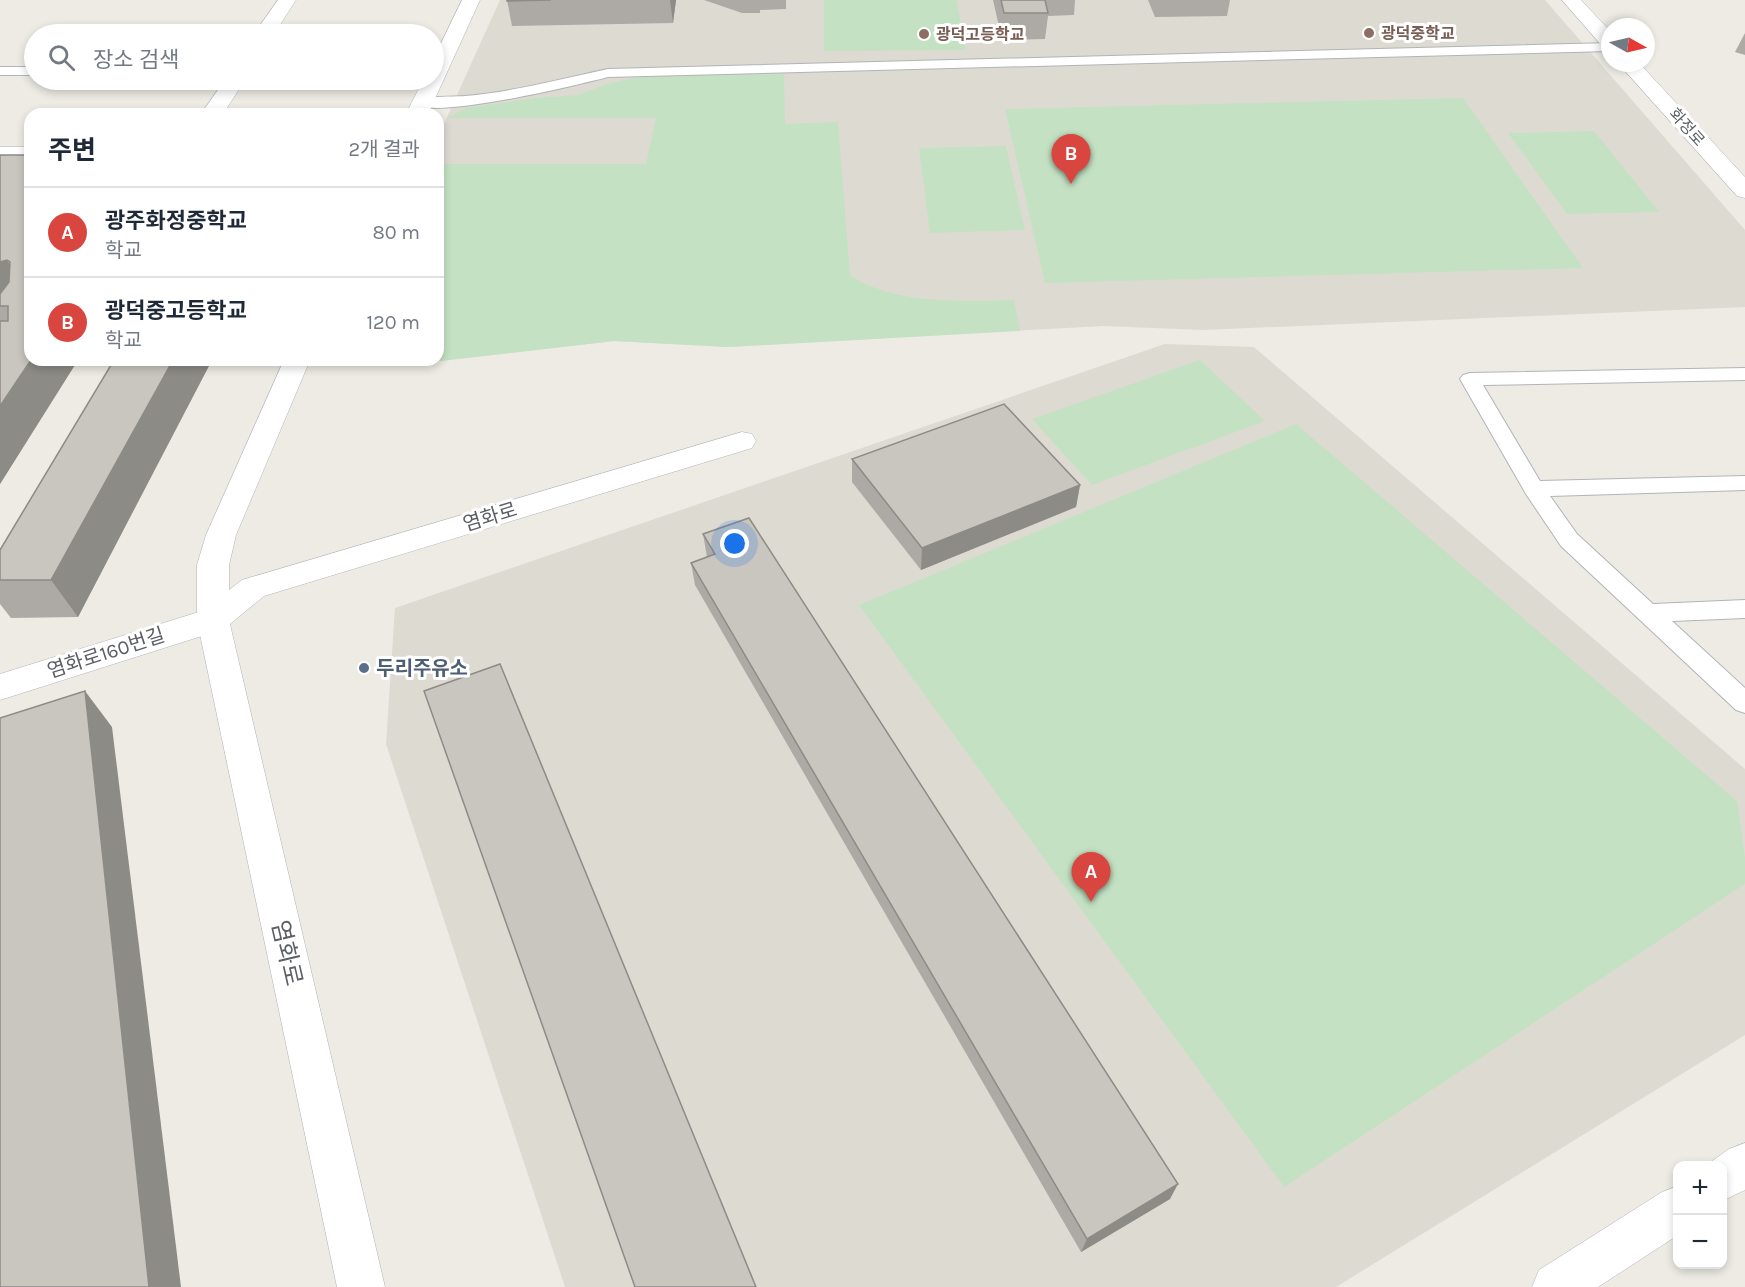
<!DOCTYPE html>
<html lang="ko">
<head>
<meta charset="utf-8">
<style>
	body { margin:0; font-family:Karla,"Noto Sans KR",sans-serif; background:#f6f6f7; color:#1f2937 }
	.controls { position:absolute; right:18px; bottom:18px; display:grid; overflow:hidden; border-radius:12px; box-shadow:0 3px 9px #0003 }
	.controls button { width:54px; height:54px; display:grid; place-items:center; padding:0; border:0; border-bottom:2px solid #e0e1e3; background:#fff; color:#1f2937; font:30px sans-serif }
	.compass { position:absolute; left:1601px; top:18px; width:54px; height:54px; border-radius:50%; background:#fff; box-shadow:0 3px 9px #0003; rotate:98deg }
	.you { position:absolute; left:735px; top:544px; width:21px; height:21px; margin:-15px; border:4px solid #fff; border-radius:50%; background:#1a73e8; box-shadow:0 0 0 9px #1a73e833 }
	.badge { display:grid; place-items:center; width:39px; height:39px; border-radius:50%; background:#d8463f; color:#fff; font-size:20px; font-weight:700 }
	.pin { position:absolute; translate:-50% -50px; filter:drop-shadow(0 2px 3px #0008) }
	.pin::after { content:''; position:absolute; top:32px; width:21px; height:18px; background:inherit; clip-path:polygon(0 0,100% 0,50% 100%) }
	.list { margin:0; padding:0; list-style:none }
	h2 { display:flex; justify-content:space-between; align-items:center; height:78px; margin:0; padding:0 24px; font-size:26px }
	h2 small { font-size:20px; font-weight:400; color:#747a83 }
	.list li { display:grid; grid-template-columns:39px 1fr auto; gap:18px; align-items:center; box-sizing:border-box; height:90px; padding:0 24px; border-top:2px solid #e0e1e3 }
	.list b { display:block; font-size:22px; white-space:nowrap }
	.list p { margin:0; font-size:20px; white-space:nowrap; color:#747a83 }
	.list em { font-size:20px; font-style:normal; color:#747a83 }
	.icon { flex:none; width:33px; height:33px; fill:none; stroke:currentColor; stroke-width:2; stroke-linecap:round; stroke-linejoin:round }
	.map { position:relative; flex:none; width:1745px; height:1287px; overflow:hidden }
	.search { position:absolute; background:#fff; box-shadow:0 3px 9px #0003; left:24px; top:24px; width:420px; height:66px; display:flex; align-items:center; gap:15px; box-sizing:border-box; padding:0 21px; border-radius:33px; color:#747a83; font-size:22px }
	.panel { position:absolute; background:#fff; box-shadow:0 3px 9px #0003; left:24px; top:108px; width:420px; height:258px; border-radius:18px }
	.map>svg:first-child { display:block }
	.education { fill:#dddad2 }
	.green { fill:#c4e2c3 }
	.lines { fill:none; stroke-linecap:round; stroke-linejoin:round }
	.lane-casing { stroke:#b1b4b8; stroke-width:2 }
	.street-casing { stroke:#b1b4b8; stroke-width:1 }
	.secondary-casing { stroke:#b0b3b8; stroke-width:1 }
	.lane { fill:#fff; fill-rule:evenodd }
	.street { fill:#fff; fill-rule:evenodd }
	.secondary { fill:#fff; fill-rule:evenodd }
	.wall { fill:#adaaa5 }
	.shaded-wall { fill:#8d8b86 }
	.building { fill:#c9c6c0; stroke:#8d8b86; stroke-width:1.5 }
	.education-dot { fill:#8d6e63; stroke:#fff; stroke-width:2 }
	.service-dot { fill:#5c6f8a; stroke:#fff; stroke-width:2 }
	.labels { text-anchor:middle; dominant-baseline:central; stroke-width:6; stroke-linejoin:round; paint-order:stroke }
	.far-education-label { font-size:16px; font-weight:bold; fill:#785e54; stroke:#fff; text-anchor:start }
	.far-street-label { font-size:16px; fill:#5c5f63; stroke:#fff }
	.street-label { font-size:20px; fill:#5c5f63; stroke:#fff }
	.service-label { font-size:20px; font-weight:bold; fill:#4e5e75; stroke:#fff; text-anchor:start }
	.near-street-label { font-size:24px; fill:#5c5f63; stroke:#fff }
</style>
</head>
<body>
<div class="map">
<svg width="1745" height="1287" viewBox="0 0 1745 1287">
	<rect width="100%" height="100%" fill="#edebe4"/>
	<g class="education">
		<polygon points="500,0 1545,0 1745,230 1745,307 1203,330 1103,326 728,347 614,341 440,361 438,359 438,137"/>
		<polygon points="1165,344 1254,347 1745,769 1745,1035 1336,1287 565,1287 386,744 395,608"/>
	</g>
	<g class="green">
		<polygon points="824,0 957,0 965,50 824,51"/>
		<path d="M784 74 785 124 838 122 850 275C893 305 964 301 1014 300L1020 331 728 347 614 341 440 361 438 359V164H646L656 118H447L466 108 536 98 578 95 607 84 644 76Z"/>
		<polygon points="1463,98 1583,268 1045,283 1005,109"/>
		<polygon points="1594,131 1659,212 1567,214 1508,133"/>
		<polygon points="1006,146 1025,230 930,233 919,148"/>
		<polygon points="1200,360 1265,421 1092,485 1032,419"/>
		<polygon points="1296,424 1737,801 1745,857 1745,884 1284,1187 859,605"/>
	</g>
	<g class="lines">
		<defs>
			<g id="lane">
				<path d="M1610 43V51L608 77C581 84 430 121 415 103 422 95 454 97 465 96 513 92 561 79 608 69Z"/>
				<rect x="0" y="67" width="34" height="8"/>
				<polygon points="1745,368 1745,380 1483,385 1540,481 1745,476 1745,490 1550,496 1577,534 1653,604 1745,600 1745,618 1672,621 1745,688 1745,713 1736,710 1561,546 1526,494 1460,379 1463,375 1470,373"/>
			</g>
			<g id="street">
				<polygon points="278,0 296,0 274,34 254,34"/>
				<polygon points="225,80 245,80 223,114 201,114"/>
				<rect x="0" y="147" width="30" height="14"/>
				<polygon points="742,432 752,434 756,441 752,448 264,596 224,629 0,700 0,674 202,611 242,580"/>
			</g>
			<g id="secondary">
				<polygon points="462,0 480,0 428,114 406,114 423,80 434,80 434,58"/>
				<polygon points="1562,0 1581,0 1610,31 1610,49 1603,47"/>
				<polygon points="1618,63 1639,63 1745,177 1745,198 1737,196"/>
				<polygon points="284,360 310,360 236,535 229,565 229,620 385,1287 337,1287 197,620 197,565 206,535"/>
				<polygon points="1745,1143 1745,1190 1722,1201 1722,1166 1705,1166 1729,1149"/>
				<polygon points="1678,1186 1678,1235 1598,1287 1532,1287 1539,1270 1662,1192"/>
			</g>
		</defs>
		<use href="#lane" class="lane-casing"/>
		<use href="#street" class="street-casing"/>
		<use href="#secondary" class="secondary-casing"/>
		<use href="#lane" class="lane"/>
		<use href="#street" class="street"/>
		<use href="#secondary" class="secondary"/>
	</g>
	<g class="wall">
		<polygon points="507,0 676,0 673,23 512,26"/>
		<polygon points="704,0 786,0 786,9 760,10 760,13 742,13"/>
		<polygon points="993,0 1075,0 1074,15 1048,16 1045,39 1002,40"/>
		<polygon points="1148,0 1230,0 1227,16 1155,17"/>
		<polygon points="1745,33 1745,55 1735,52"/>
		<polygon points="0,155 30,360 78,360 0,484"/>
		<polygon points="114,360 212,360 78,617 11,618 0,604 0,550"/>
		<polygon points="852,459 1080,485 1076,507 921,570 852,482"/>
		<polygon points="703,534 1170,1199 1081,1252 695,585 691,563 707,557"/>
	</g>
	<g class="shaded-wall">
		<polygon points="670,0 676,0 673,23"/>
		<polygon points="7,260 29,297 8,306 0,306 0,262"/>
		<polygon points="31,360 78,360 0,484 0,406"/>
		<polygon points="173,360 212,360 78,617 51,580"/>
		<polygon points="1080,485 1076,507 921,570 922,548"/>
		<polygon points="85,691 112,727 181,1287 149,1287"/>
		<polygon points="1178,1184 1170,1199 1081,1252 1087,1239"/>
	</g>
	<g class="building">
		<polygon points="507,0 551,0 507,1"/>
		<polygon points="1001,0 1045,0 1048,13 1004,13"/>
		<polygon points="0,155 30,155 31,360 0,406 0,321 8,321 8,306 0,306 0,294 9,282 10,262 7,260 0,262"/>
		<polygon points="114,360 173,360 51,580 0,580 0,550"/>
		<polygon points="1004,404 1080,485 922,548 852,459"/>
		<polygon points="749,518 1178,1184 1087,1239 691,563 715,554 703,534"/>
		<polygon points="500,664 756,1287 635,1287 424,691"/>
		<polygon points="85,691 149,1287 0,1287 0,718"/>
	</g>
	<g class="education-dot">
		<circle cx="1369" cy="33" r="6"/>
		<circle cx="924" cy="34" r="6"/>
	</g>
	<circle class="service-dot" cx="364" cy="668" r="6"/>
	<g class="labels">
		<g class="far-education-label">
			<text x="1381" y="33">광덕중학교</text>
			<text x="936" y="34">광덕고등학교</text>
		</g>
		<g class="far-street-label">
			<text transform="translate(1687 127) rotate(48)">화정로</text>
		</g>
		<g class="street-label">
			<text transform="translate(490 517) rotate(-17)">염화로</text>
			<text transform="translate(106 653) rotate(-18)">염화로160번길</text>
		</g>
		<g class="service-label">
			<text x="376" y="668">두리주유소</text>
		</g>
		<g class="near-street-label">
			<text transform="translate(287 953) rotate(77)">염화로</text>
		</g>
	</g>
</svg>
<div class="controls">
<button>+</button>
<button>−</button>
</div>
<svg class="compass" viewBox="-18 -18 36 36"><path d="M0-13l5 13h-10z" fill="#e53935"/><path d="M0 13l5-13h-10z" fill="#747a83"/></svg>
<div class="you"></div>
<div class="pin badge" style="left:1091px;top:902px">A</div>
<div class="pin badge" style="left:1071px;top:184px">B</div>
<div class="search"><svg class="icon" aria-label="search" viewBox="0 0 24 24"><circle cx="10" cy="10" r="6"/><path d="M15 15l6 6"/></svg>장소 검색</div>
<section class="panel">
<h2>주변<small>2개 결과</small></h2>
<ul class="list">
<li><span class="badge">A</span><div><b>광주화정중학교</b><p>학교</p></div><em>80 m</em></li>
<li><span class="badge">B</span><div><b>광덕중고등학교</b><p>학교</p></div><em>120 m</em></li>
</ul>
</section>
</div>
</body>
</html>
